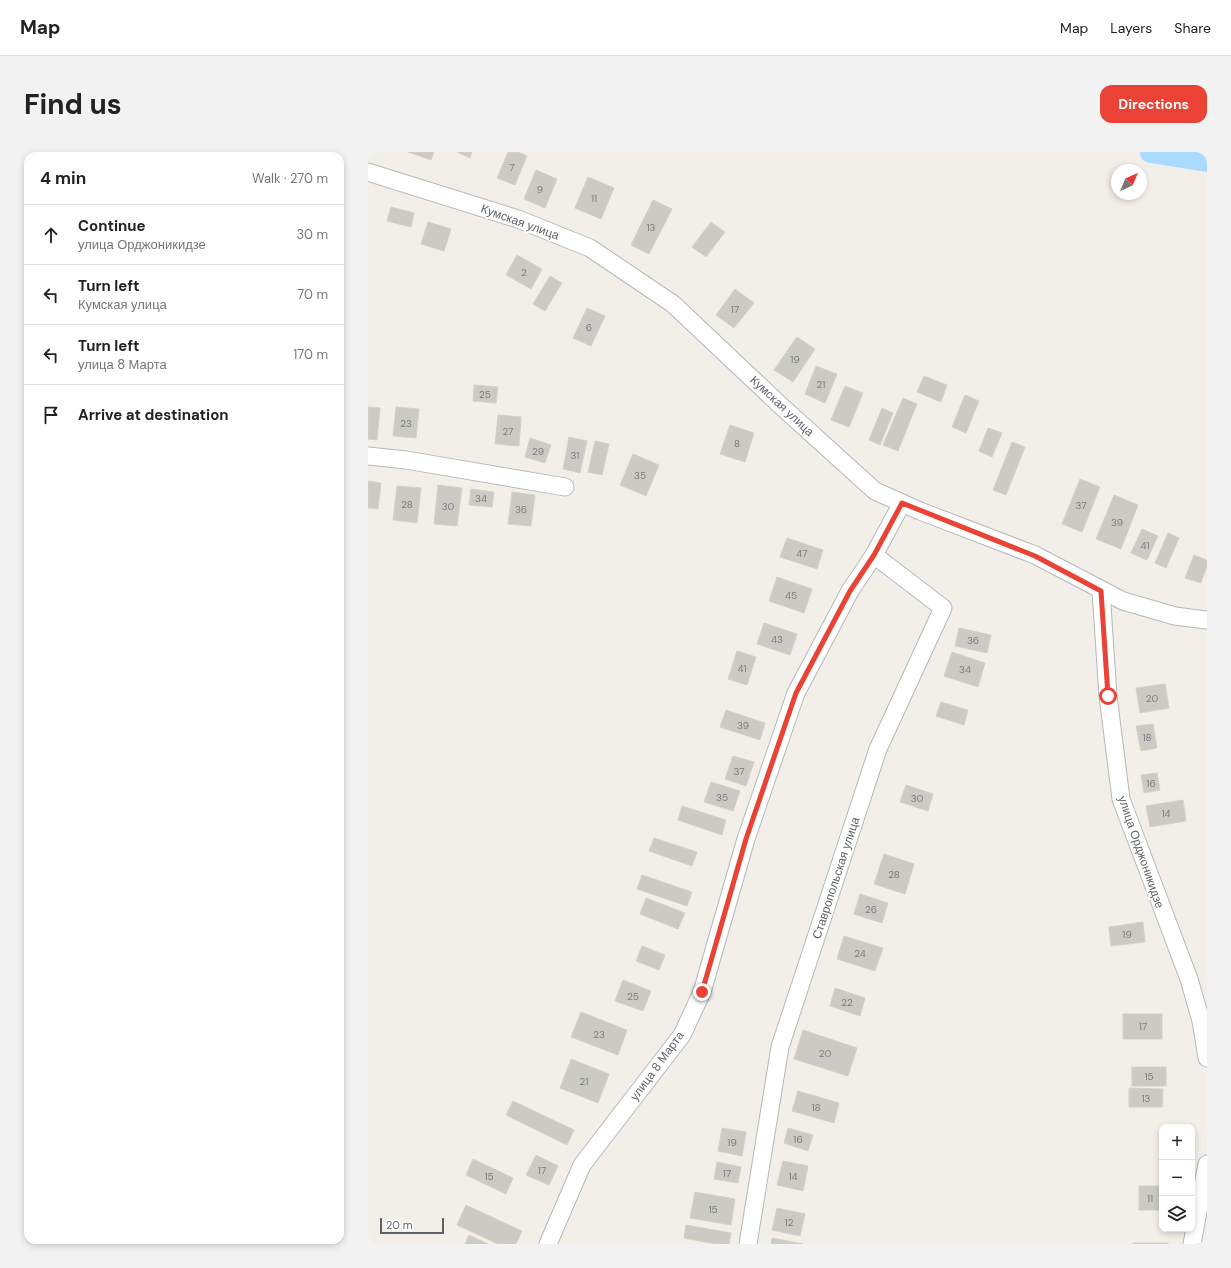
<!DOCTYPE html>
<html lang="en">
<head>
<meta charset="utf-8">
<style>
	body { margin:0; font-family:"DM Sans",sans-serif; background:#f2f2f2; color:#222 }
	.controls { position:absolute; right:12px; bottom:12px; display:grid; overflow:hidden; border-radius:8px; box-shadow:0 2px 6px #0003 }
	.controls button { width:36px; height:36px; display:grid; place-items:center; padding:0; border:0; border-bottom:1px solid #e0e0e0; background:#fff; color:#222; font:20px sans-serif }
	.compass { position:absolute; left:743px; top:12px; width:36px; height:36px; border-radius:50%; background:#fff; box-shadow:0 2px 6px #0003; rotate:44deg }
	.scale { position:absolute; left:12px; bottom:10px; width:64px; box-sizing:border-box; padding-left:4px; border:2px solid #5f6368; border-top:0; font-size:11px; line-height:14px; white-space:nowrap; color:#5f6368; -webkit-text-stroke:3px #fff; paint-order:stroke }
	.stop { position:absolute; width:12px; height:12px; margin:-9px; border:3px solid #ea4335; border-radius:50%; background:#fff }
	.stop.end { background:#ea4335; border-color:#fff; box-shadow:0 1px 4px #0008 }
	.list { margin:0; padding:0; list-style:none }
	h2 { display:flex; justify-content:space-between; align-items:center; height:52px; margin:0; padding:0 16px; font-size:17px }
	h2 small { font-size:13px; font-weight:400; color:#767676 }
	.list li { display:grid; grid-template-columns:26px 1fr auto; gap:12px; align-items:center; box-sizing:border-box; height:60px; padding:0 16px; border-top:1px solid #e0e0e0 }
	.list b { display:block; font-size:15px; white-space:nowrap }
	.list p { margin:0; font-size:13px; white-space:nowrap; color:#767676 }
	.list em { font-size:13px; font-style:normal; color:#767676 }
	.icon { flex:none; width:22px; height:22px; fill:none; stroke:currentColor; stroke-width:2; stroke-linecap:round; stroke-linejoin:round }
	.map { position:relative; flex:none; width:839px; height:1092px; overflow:hidden; border-radius:12px }
	header { display:flex; align-items:center; gap:24px; box-sizing:border-box; height:56px; padding:0 20px; background:#fff; border-bottom:1px solid #e0e0e0 }
	header strong { font-size:19px }
	nav { display:flex; gap:22px; margin-inline-start:auto; font-size:14px }
	.intro { display:flex; align-items:center; justify-content:space-between; box-sizing:border-box; height:96px; padding:0 24px }
	h1 { margin:0; font-size:28px }
	.button { padding:10px 18px; border-radius:12px; background:#ea4335; color:#fff; font-size:14px; font-weight:700 }
	main { display:flex; gap:24px; padding:0 24px }
	aside { flex:1; background:#fff; border-radius:12px; box-shadow:0 2px 6px #0003 }
	.map>svg:first-child { display:block }
	.lines { fill:none; stroke-linecap:round; stroke-linejoin:round }
	.canal { stroke:#aadaff; stroke-width:22 }
	.building { fill:#cccac5; stroke:#d6d1c6 }
	.street-casing { stroke:#b5b8bc; stroke-width:19 }
	.street { stroke:#fff; stroke-width:17 }
	.route { stroke:#ea4335; stroke-width:5 }
	.labels { text-anchor:middle; dominant-baseline:central; stroke-width:3.5; stroke-linejoin:round; paint-order:stroke }
	.number-label { font-size:10px; fill:#7a7d7f }
	.street-label { font-size:12px; fill:#5f6368; stroke:#fff }
</style>
</head>
<body>
<header>
<strong>Map</strong>
<nav><a>Map</a><a>Layers</a><a>Share</a></nav>
</header>
<div class="intro"><h1>Find us</h1><a class="button">Directions</a></div>
<main>
<aside>
<h2>4 min<small>Walk · 270 m</small></h2>
<ul class="list">
<li><svg class="icon" aria-label="ahead" viewBox="0 0 24 24"><path d="M12 20V5M6 11l6-6 6 6"/></svg><div><b>Continue</b><p>улица Орджоникидзе</p></div><em>30 m</em></li>
<li><svg class="icon" aria-label="left" viewBox="0 0 24 24"><path d="M17 20v-9H6M10 6l-5 5 5 5"/></svg><div><b>Turn left</b><p>Кумская улица</p></div><em>70 m</em></li>
<li><svg class="icon" aria-label="left" viewBox="0 0 24 24"><path d="M17 20v-9H6M10 6l-5 5 5 5"/></svg><div><b>Turn left</b><p>улица 8 Марта</p></div><em>170 m</em></li>
<li><svg class="icon" aria-label="arrive" viewBox="0 0 24 24"><path d="M6 21V4h12l-3 4 3 4H6"/></svg><div><b>Arrive at destination</b></div></li>
</ul>
</aside>
<div class="map">
<svg width="839" height="1092" viewBox="0 0 839 1092">
	<rect width="100%" height="100%" fill="#f1efe8"/>
	<g class="lines">
		<polyline class="canal" points="783,0 839,9"/>
	</g>
	<g class="building">
		<polygon points="40,0 66,0 63,8"/>
		<polygon points="89,0 104,0 102,6"/>
		<polygon points="140,0 150,0 159,4 147,33 129,26"/>
		<polygon points="168,18 189,27 177,56 156,47"/>
		<polygon points="220,25 246,36 233,67 207,56"/>
		<polygon points="285,48 304,57 281,102 263,93"/>
		<polygon points="23,55 46,61 43,75 19,69"/>
		<polygon points="60,70 83,77 76,99 53,92"/>
		<polygon points="343,70 357,80 338,105 324,95"/>
		<polygon points="149,103 174,117 163,137 138,123"/>
		<polygon points="182,124 194,131 177,159 165,152"/>
		<polygon points="367,137 386,151 366,176 348,163"/>
		<polygon points="219,156 237,164 223,194 205,186"/>
		<polygon points="429,185 447,197 425,230 406,218"/>
		<polygon points="448,214 469,222 457,251 437,242"/>
		<polygon points="556,224 579,233 573,250 549,240"/>
		<polygon points="106,233 130,235 128,251 105,249"/>
		<polygon points="477,234 495,241 481,275 463,268"/>
		<polygon points="597,243 611,249 598,281 584,275"/>
		<polygon points="535,246 549,252 530,299 515,293"/>
		<polygon points="0,255 12,256 9,288 0,287"/>
		<polygon points="28,255 51,257 48,286 25,284"/>
		<polygon points="514,256 525,261 512,293 501,288"/>
		<polygon points="130,263 153,265 151,294 127,292"/>
		<polygon points="362,273 386,281 377,310 352,302"/>
		<polygon points="620,276 634,281 624,305 611,299"/>
		<polygon points="201,285 219,289 212,321 195,317"/>
		<polygon points="162,286 183,293 177,311 157,305"/>
		<polygon points="227,289 241,292 234,323 220,320"/>
		<polygon points="644,290 657,295 638,343 625,338"/>
		<polygon points="265,302 291,313 278,344 252,333"/>
		<polygon points="712,327 732,335 714,380 694,372"/>
		<polygon points="0,329 13,331 10,357 0,356"/>
		<polygon points="70,333 94,336 89,374 66,372"/>
		<polygon points="29,334 53,336 49,371 25,368"/>
		<polygon points="103,337 126,340 124,355 101,353"/>
		<polygon points="144,340 167,343 163,374 140,372"/>
		<polygon points="746,343 770,353 753,397 728,387"/>
		<polygon points="774,377 790,384 779,408 763,401"/>
		<polygon points="800,381 811,386 798,416 787,411"/>
		<polygon points="419,386 455,398 449,417 412,405"/>
		<polygon points="826,403 839,408 839,414 833,431 817,426"/>
		<polygon points="409,425 444,437 436,461 401,449"/>
		<polygon points="396,471 429,482 422,503 389,492"/>
		<polygon points="591,476 623,483 619,501 587,494"/>
		<polygon points="369,499 388,505 379,533 360,527"/>
		<polygon points="584,500 617,511 610,535 576,524"/>
		<polygon points="797,532 801,556 772,561 768,536"/>
		<polygon points="573,550 600,558 596,573 568,564"/>
		<polygon points="358,558 397,571 392,588 352,575"/>
		<polygon points="785,572 789,596 773,599 768,574"/>
		<polygon points="365,604 386,610 378,634 357,627"/>
		<polygon points="789,621 792,638 776,641 773,623"/>
		<polygon points="343,630 372,639 365,659 336,650"/>
		<polygon points="538,633 565,642 560,659 532,650"/>
		<polygon points="815,648 818,669 782,675 778,654"/>
		<polygon points="314,654 358,668 354,683 310,668"/>
		<polygon points="286,686 329,700 324,714 281,699"/>
		<polygon points="516,702 546,712 537,742 506,732"/>
		<polygon points="274,723 324,740 319,754 269,737"/>
		<polygon points="492,742 520,751 514,771 486,762"/>
		<polygon points="278,746 317,761 310,777 272,762"/>
		<polygon points="775,770 777,790 743,794 741,775"/>
		<polygon points="476,784 515,796 507,819 469,807"/>
		<polygon points="274,794 297,803 291,818 268,809"/>
		<polygon points="255,828 283,839 275,859 247,849"/>
		<polygon points="467,836 497,846 492,864 462,854"/>
		<polygon points="213,860 259,878 250,903 203,885"/>
		<rect x="755" y="862" width="39" height="25"/>
		<polygon points="435,878 489,896 480,924 426,907"/>
		<polygon points="203,907 241,922 230,951 192,936"/>
		<rect x="764" y="915" width="34" height="19"/>
		<polygon points="761,936 795,937 794,955 761,955"/>
		<polygon points="430,939 471,951 466,971 424,959"/>
		<polygon points="145,949 206,978 199,993 138,963"/>
		<polygon points="354,976 378,980 374,1004 350,999"/>
		<polygon points="420,976 445,983 440,999 416,991"/>
		<polygon points="168,1003 190,1014 181,1033 158,1023"/>
		<polygon points="105,1007 145,1026 138,1042 98,1023"/>
		<polygon points="415,1009 440,1014 435,1039 409,1033"/>
		<polygon points="349,1010 373,1015 370,1031 346,1027"/>
		<rect x="771" y="1034" width="23" height="24"/>
		<polygon points="327,1040 367,1047 363,1073 322,1066"/>
		<polygon points="98,1053 154,1079 148,1092 130,1092 89,1073"/>
		<polygon points="409,1056 437,1062 432,1084 404,1078"/>
		<polygon points="318,1073 363,1081 361,1092 348,1092 316,1086"/>
		<polygon points="101,1083 120,1092 97,1092"/>
		<polygon points="404,1086 435,1092 403,1092"/>
		<rect x="765" y="1091" width="35" height="1"/>
	</g>
	<g class="lines">
		<defs>
			<g id="street">
				<polyline points="0,20 150,67 222,96 305,152 412,253 507,339 552,359 667,403 755,449 807,464 839,468"/>
				<polyline points="0,304 38,308 197,335"/>
				<polyline points="733,439 740,544 753,647 821,827 833,869 839,906"/>
				<polyline points="180,1092 214,1013 314,883 334,840 378,687 428,541 482,439 506,403 534,351"/>
				<polyline points="380,1092 412,895 510,597 575,456 506,403"/>
				<polyline points="824,1092 839,1012"/>
			</g>
		</defs>
		<use href="#street" class="street-casing"/>
		<use href="#street" class="street"/>
	</g>
	<g class="lines">
		<polyline class="route" points="334,840 378,687 428,541 482,439 506,403 534,351 667,404 733,439 740,544"/>
	</g>
	<g class="labels">
		<g class="number-label">
			<text x="144" y="15">7</text>
			<text x="172" y="37">9</text>
			<text x="226" y="46">11</text>
			<text x="283" y="75">13</text>
			<text x="156" y="120">2</text>
			<text x="367" y="157">17</text>
			<text x="221" y="175">6</text>
			<text x="427" y="207">19</text>
			<text x="453" y="232">21</text>
			<text x="117" y="242">25</text>
			<text x="38" y="271">23</text>
			<text x="140" y="279">27</text>
			<text x="369" y="291">8</text>
			<text x="170" y="299">29</text>
			<text x="207" y="303">31</text>
			<text x="272" y="323">35</text>
			<text x="113" y="346">34</text>
			<text x="39" y="352">28</text>
			<text x="713" y="353">37</text>
			<text x="80" y="354">30</text>
			<text x="153" y="357">36</text>
			<text x="749" y="370">39</text>
			<text x="777" y="393">41</text>
			<text x="434" y="401">47</text>
			<text x="423" y="443">45</text>
			<text x="409" y="487">43</text>
			<text x="605" y="488">36</text>
			<text x="374" y="516">41</text>
			<text x="597" y="517">34</text>
			<text x="784" y="546">20</text>
			<text x="375" y="573">39</text>
			<text x="779" y="585">18</text>
			<text x="371" y="619">37</text>
			<text x="783" y="631">16</text>
			<text x="354" y="645">35</text>
			<text x="549" y="646">30</text>
			<text x="798" y="661">14</text>
			<text x="526" y="722">28</text>
			<text x="503" y="757">26</text>
			<text x="759" y="782">19</text>
			<text x="492" y="801">24</text>
			<text x="265" y="844">25</text>
			<text x="479" y="850">22</text>
			<text x="775" y="874">17</text>
			<text x="231" y="882">23</text>
			<text x="457" y="901">20</text>
			<text x="781" y="924">15</text>
			<text x="216" y="929">21</text>
			<text x="778" y="946">13</text>
			<text x="448" y="955">18</text>
			<text x="430" y="987">16</text>
			<text x="364" y="990">19</text>
			<text x="174" y="1018">17</text>
			<text x="359" y="1021">17</text>
			<text x="121" y="1024">15</text>
			<text x="425" y="1024">14</text>
			<text x="782" y="1046">11</text>
			<text x="345" y="1057">15</text>
			<text x="421" y="1070">12</text>
		</g>
		<g class="street-label">
			<text transform="translate(152 70) rotate(20)">Кумская улица</text>
			<text transform="translate(414 254) rotate(43)">Кумская улица</text>
			<text transform="translate(773 700) rotate(71)">улица Орджоникидзе</text>
			<text transform="translate(468 726) rotate(-72)">Ставропольская улица</text>
			<text transform="translate(289 914) rotate(-54)">улица 8 Марта</text>
		</g>
	</g>
</svg>
<div class="controls">
<button>+</button>
<button>−</button>
<button><svg class="icon" aria-label="layers" viewBox="0 0 24 24"><path d="M12 4l9 5-9 5-9-5zM3 14l9 5 9-5"/></svg></button>
</div>
<svg class="compass" viewBox="-18 -18 36 36"><path d="M0-13l5 13h-10z" fill="#e53935"/><path d="M0 13l5-13h-10z" fill="#767676"/></svg>
<div class="scale">20 m</div>
<div class="stop" style="left:740px;top:544px"></div>
<div class="stop end" style="left:334px;top:840px"></div>
</div>
</main>
</body>
</html>
